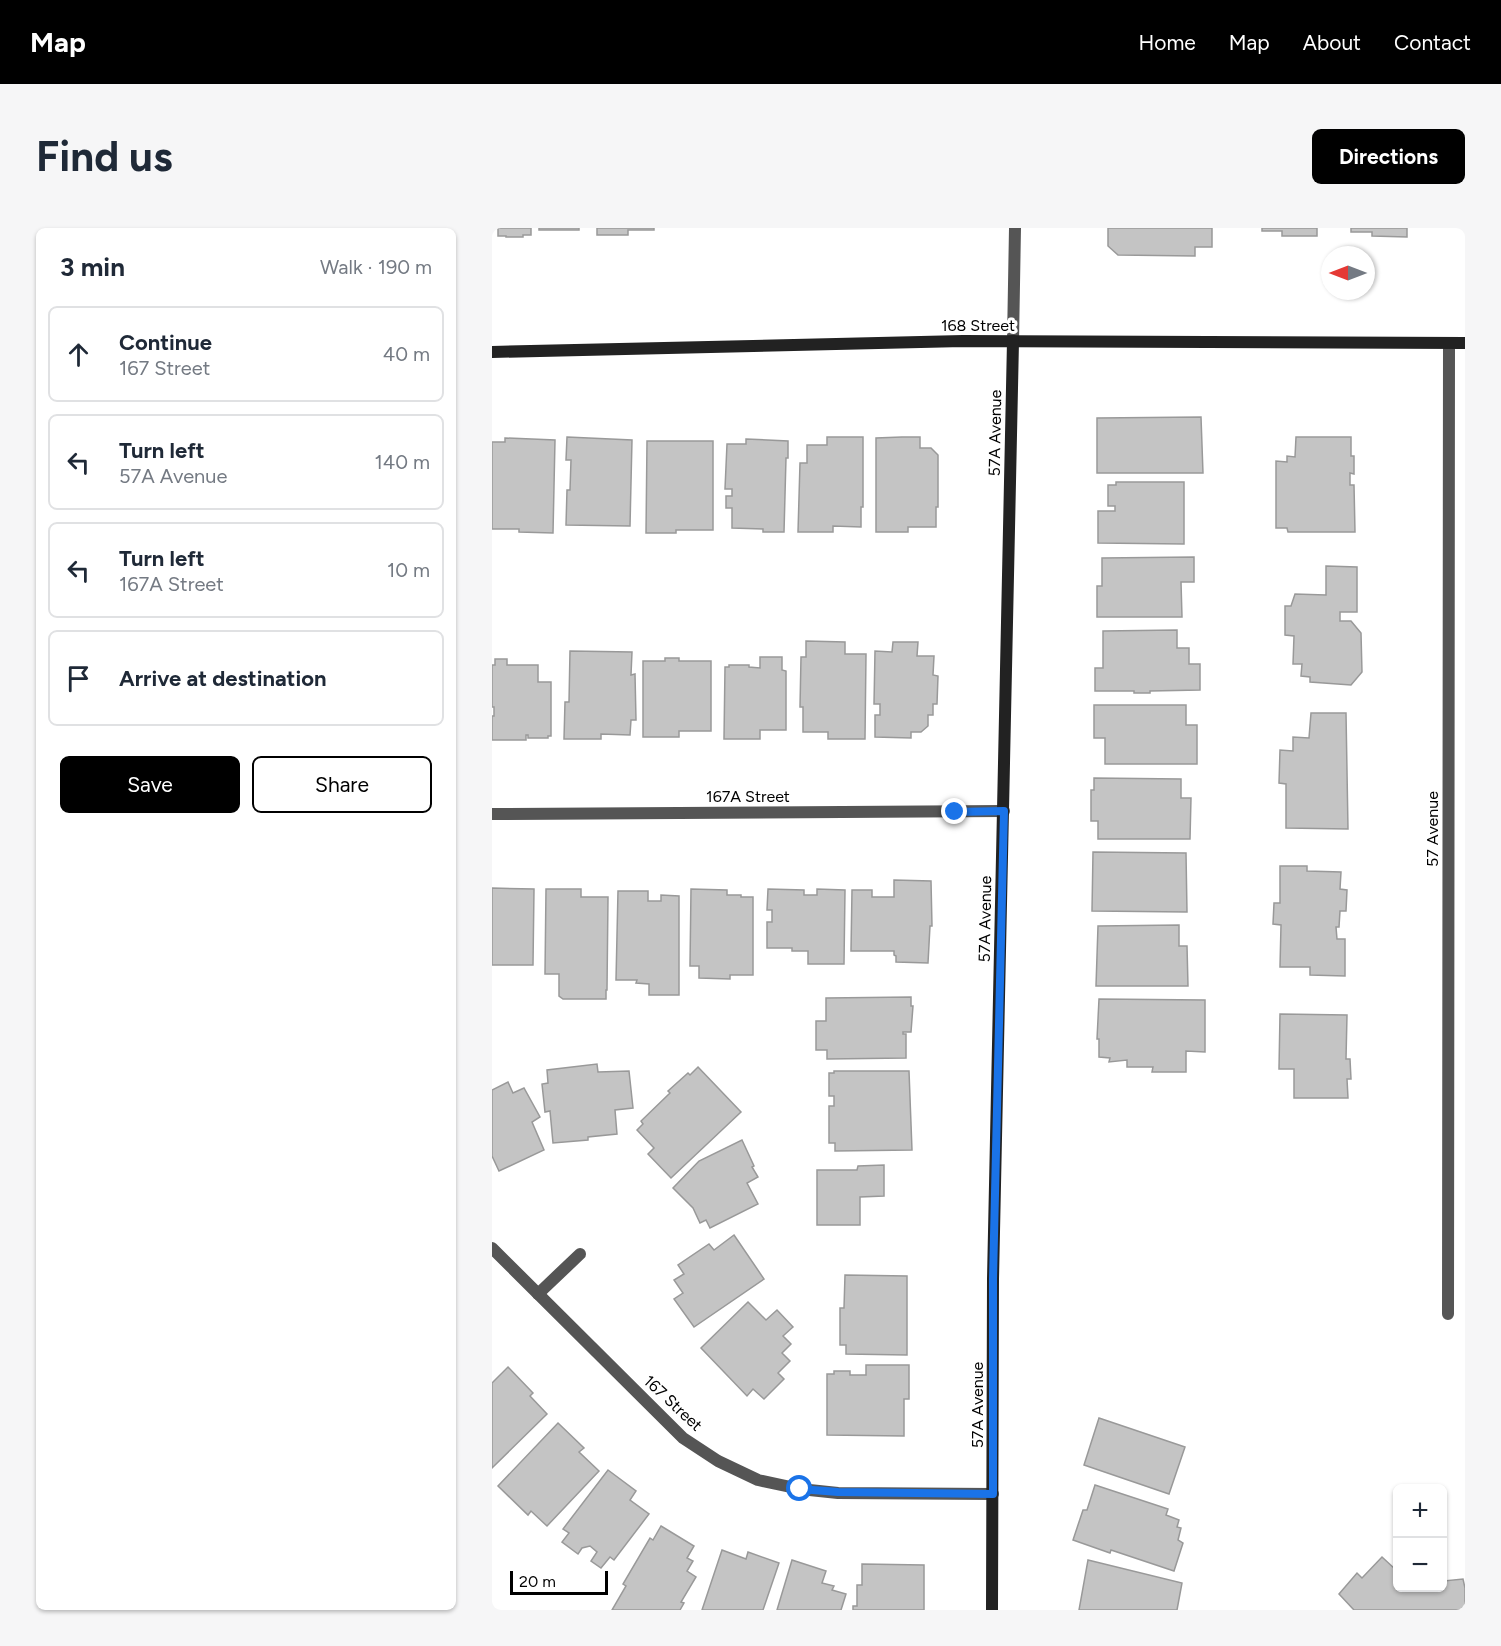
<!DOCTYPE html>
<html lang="en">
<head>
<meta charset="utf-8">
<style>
	body { margin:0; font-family:Figtree,sans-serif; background:#f6f6f7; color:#1f2937 }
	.controls { position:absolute; right:18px; bottom:18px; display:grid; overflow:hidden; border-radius:9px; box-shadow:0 2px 4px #0004 }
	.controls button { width:54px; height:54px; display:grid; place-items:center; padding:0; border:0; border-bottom:2px solid #e0e1e3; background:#fff; color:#1f2937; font:30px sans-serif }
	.compass { position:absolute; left:829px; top:18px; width:54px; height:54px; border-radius:50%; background:#fff; box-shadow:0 2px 4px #0004; rotate:270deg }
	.scale { position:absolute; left:18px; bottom:15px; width:98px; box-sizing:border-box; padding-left:6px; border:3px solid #000; border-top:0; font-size:16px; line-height:21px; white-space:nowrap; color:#000; -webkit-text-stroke:4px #fff; paint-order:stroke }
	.stop { position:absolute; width:18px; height:18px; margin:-14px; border:4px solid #1a73e8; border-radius:50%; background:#fff }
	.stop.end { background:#1a73e8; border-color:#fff; box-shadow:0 2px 6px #0008 }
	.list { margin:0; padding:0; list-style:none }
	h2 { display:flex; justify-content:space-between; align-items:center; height:78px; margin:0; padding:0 24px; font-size:26px }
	h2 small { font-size:20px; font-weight:400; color:#747a83 }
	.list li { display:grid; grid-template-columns:39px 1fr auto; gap:18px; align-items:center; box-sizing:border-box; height:96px; margin:0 12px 12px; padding:0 12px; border:2px solid #e0e1e3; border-radius:9px }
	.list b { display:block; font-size:22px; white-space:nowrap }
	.list p { margin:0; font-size:20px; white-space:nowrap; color:#747a83 }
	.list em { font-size:20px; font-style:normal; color:#747a83 }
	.actions { display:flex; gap:12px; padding:18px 24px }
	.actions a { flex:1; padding:14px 0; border:2px solid #000; border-radius:9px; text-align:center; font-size:21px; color:#000 }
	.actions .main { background:#000; color:#fff }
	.icon { flex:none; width:33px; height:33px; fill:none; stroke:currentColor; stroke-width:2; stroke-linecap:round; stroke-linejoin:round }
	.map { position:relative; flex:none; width:973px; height:1382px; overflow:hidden; border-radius:9px }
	header { display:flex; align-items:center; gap:36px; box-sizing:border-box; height:84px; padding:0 30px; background:#000; color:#fff }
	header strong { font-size:28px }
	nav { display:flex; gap:33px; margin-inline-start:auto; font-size:21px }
	.intro { display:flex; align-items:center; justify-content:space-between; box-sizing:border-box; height:144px; padding:0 36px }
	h1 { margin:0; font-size:42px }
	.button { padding:15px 27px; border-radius:9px; background:#000; color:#fff; font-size:21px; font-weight:700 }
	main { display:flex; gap:36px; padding:0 36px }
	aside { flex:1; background:#fff; border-radius:9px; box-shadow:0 2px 4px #0004 }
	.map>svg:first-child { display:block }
	.building { fill:#c4c4c4; stroke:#999; stroke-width:1.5 }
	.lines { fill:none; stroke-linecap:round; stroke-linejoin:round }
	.street { stroke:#555; stroke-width:12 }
	.secondary { stroke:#222; stroke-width:12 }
	.route { stroke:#1a73e8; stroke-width:8 }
	.labels { text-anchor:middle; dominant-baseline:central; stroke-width:6; stroke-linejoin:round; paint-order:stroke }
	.street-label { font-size:16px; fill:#000; stroke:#fff }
</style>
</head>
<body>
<header>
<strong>Map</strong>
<nav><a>Home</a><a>Map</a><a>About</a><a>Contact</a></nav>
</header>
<div class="intro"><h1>Find us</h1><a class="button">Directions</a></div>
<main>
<aside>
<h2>3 min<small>Walk · 190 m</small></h2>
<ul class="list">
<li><svg class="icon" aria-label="ahead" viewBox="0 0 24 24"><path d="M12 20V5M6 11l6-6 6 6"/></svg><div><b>Continue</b><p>167 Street</p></div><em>40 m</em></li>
<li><svg class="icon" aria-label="left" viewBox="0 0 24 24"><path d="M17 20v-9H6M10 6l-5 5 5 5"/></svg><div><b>Turn left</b><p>57A Avenue</p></div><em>140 m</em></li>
<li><svg class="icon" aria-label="left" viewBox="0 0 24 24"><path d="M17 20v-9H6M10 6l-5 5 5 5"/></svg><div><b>Turn left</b><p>167A Street</p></div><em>10 m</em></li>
<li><svg class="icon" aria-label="arrive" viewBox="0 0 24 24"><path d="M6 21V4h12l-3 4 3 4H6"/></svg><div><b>Arrive at destination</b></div></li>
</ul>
<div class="actions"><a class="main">Save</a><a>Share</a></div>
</aside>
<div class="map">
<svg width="973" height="1382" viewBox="0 0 973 1382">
	<rect width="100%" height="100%" fill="#fff"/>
	<g class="building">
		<polygon points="6,0 39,0 39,7 31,7 31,9 14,9 14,8 6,8"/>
		<rect x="47" y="0" width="40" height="2"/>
		<polygon points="105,0 162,0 162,2 136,2 136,7 105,7"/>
		<polygon points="616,0 720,0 720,19 703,19 703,28 626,27 616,18"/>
		<polygon points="770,0 825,0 825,8 790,8 790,3 770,3"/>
		<polygon points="859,0 915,0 915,9 880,8 880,4 859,4"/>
		<polygon points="709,189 711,245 605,245 605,190"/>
		<polygon points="75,209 140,212 138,298 74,297 75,262 78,262 79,232 74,232"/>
		<polygon points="335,209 371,209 371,279 369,279 369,299 341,298 341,304 306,304 308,235 315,235 315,217 335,217"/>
		<polygon points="410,209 428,209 428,220 439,220 446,227 446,279 444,279 444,299 416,299 416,304 384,304 384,210"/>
		<polygon points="804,209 859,209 859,228 862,228 862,246 858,245 858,257 862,257 863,304 796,304 795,300 784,300 784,233 795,234 795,228 803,229"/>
		<polygon points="13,210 63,212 61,305 27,304 27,301 0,301 0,214 13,214"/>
		<polygon points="254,211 296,213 296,230 294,230 292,304 271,304 271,301 240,300 240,280 234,280 234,268 240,268 240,261 233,261 235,216 254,216"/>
		<polygon points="155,213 221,213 221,302 184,302 184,305 154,305"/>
		<polygon points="624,254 692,254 692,316 606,315 606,283 623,283 623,278 616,278 616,257 624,257"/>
		<polygon points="702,329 702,354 689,354 690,389 605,389 605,358 610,358 610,330"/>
		<polygon points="834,338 865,339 865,384 848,384 848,393 859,393 869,405 870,444 859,457 818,454 818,449 809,448 810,436 801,436 802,408 793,407 793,378 799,378 803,366 834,367"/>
		<polygon points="685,402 685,420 697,420 697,436 708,436 708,462 658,463 658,465 642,465 642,463 603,463 603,440 611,440 611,403"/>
		<polygon points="314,413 353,414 353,426 374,426 373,511 336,511 336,504 311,504 311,479 308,479 309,429 314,429"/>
		<polygon points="401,414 426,414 425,428 442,428 441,447 446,448 445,476 441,476 441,487 436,487 436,498 429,504 419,504 419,510 383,509 383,487 388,487 388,476 382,476 383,423 400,424"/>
		<polygon points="78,423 140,424 139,447 143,446 144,492 139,492 138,507 109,506 109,511 72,511 73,474 77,474"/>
		<polygon points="268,429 290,429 290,442 294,443 294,502 268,502 268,511 232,511 233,439 237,439 237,437 257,437 257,439 268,440"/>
		<polygon points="173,430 187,430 187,433 219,433 219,503 187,503 187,509 151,509 151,433 173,433"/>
		<polygon points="3,431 15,431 15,437 46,437 46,454 59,454 59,508 56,508 56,510 36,510 36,507 34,507 34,512 0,512 0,488 2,488 2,479 0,479 0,437 3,437"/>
		<polygon points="602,477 694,477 694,497 705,497 705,536 613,536 613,510 602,510"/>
		<polygon points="819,485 854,485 856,601 794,600 794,556 787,555 788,522 801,523 801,509 817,510"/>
		<polygon points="602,550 689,551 689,570 699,570 698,611 606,611 606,593 599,593 599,562 602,562"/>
		<polygon points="601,624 694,625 695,684 600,683"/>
		<polygon points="788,638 815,638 815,643 849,644 848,661 855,662 854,683 848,683 847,699 844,699 845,711 853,711 853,748 818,747 818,739 788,739 789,697 781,696 782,675 788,675"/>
		<polygon points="402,652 439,653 440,698 438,698 436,735 404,734 404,728 402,727 402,723 359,723 360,662 380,662 380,669 402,669"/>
		<polygon points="0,660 42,661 41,737 0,737"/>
		<polygon points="54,661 89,661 89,669 116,669 115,762 114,762 114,771 71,771 67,768 67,746 53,746"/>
		<polygon points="199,661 235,662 235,667 249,667 249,669 261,669 261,747 238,747 238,751 207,750 207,738 198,738"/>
		<polygon points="276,661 312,662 312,667 325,667 325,661 353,662 352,736 316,736 316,723 300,723 300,720 275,720 275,694 280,694 280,682 275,682"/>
		<polygon points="126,663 156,663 156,673 169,673 169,667 187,668 187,767 157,767 157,756 144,755 145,752 124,752"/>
		<polygon points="687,697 687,718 695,718 696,758 604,758 606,698"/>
		<polygon points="419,769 419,778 421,778 419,804 411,804 411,806 414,806 414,830 335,831 335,822 324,822 324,793 334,793 334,770"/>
		<polygon points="607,771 713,772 713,824 694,823 694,844 660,844 661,839 635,839 635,832 617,834 618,830 607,829 607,811 605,811"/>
		<polygon points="788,786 855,787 854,831 858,831 859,851 855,851 856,870 802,870 802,841 787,841"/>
		<polygon points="105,836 106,844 137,843 141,880 123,882 125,906 96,909 96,912 61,915 58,883 53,884 50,856 56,855 55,842"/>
		<polygon points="206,839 249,884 179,950 156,926 162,920 145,902 151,896 149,893 178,865 176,863 196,845 198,847"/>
		<polygon points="342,843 417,843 420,922 343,923 343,915 337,915 337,878 342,878 342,868 337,868 337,845 342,845"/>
		<polygon points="16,854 21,865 32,860 48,889 40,894 52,922 7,943 0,928 0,862"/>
		<polygon points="250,912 262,938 260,939 266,949 255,955 266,976 218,1000 214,992 208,995 201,980 181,960 207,933"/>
		<polygon points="392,937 392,968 368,969 368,997 325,997 325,942 365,942 366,938"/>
		<polygon points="242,1007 272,1051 202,1099 182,1071 191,1065 182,1052 192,1046 186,1037 217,1016 222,1022"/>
		<polygon points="353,1047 415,1048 415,1127 354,1126 354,1117 348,1117 348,1080 352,1080"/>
		<polygon points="256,1074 274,1092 285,1082 301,1099 291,1108 299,1116 290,1125 298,1133 286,1145 292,1151 272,1171 261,1161 255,1168 209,1120"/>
		<polygon points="374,1137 417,1137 417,1171 412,1171 412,1208 335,1207 335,1146 342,1146 342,1143 358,1143 358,1147 374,1147"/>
		<polygon points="16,1139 41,1165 38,1168 55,1186 0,1240 0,1155"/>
		<polygon points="607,1190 693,1219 677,1266 592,1237"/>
		<polygon points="66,1195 92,1220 87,1224 107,1243 55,1298 39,1283 36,1287 6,1258"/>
		<polygon points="116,1242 144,1263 138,1272 157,1286 122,1332 118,1329 109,1340 99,1333 105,1324 98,1318 90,1320 86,1326 70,1314 77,1305 71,1301"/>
		<polygon points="603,1257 676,1281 674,1287 687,1292 685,1299 689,1300 686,1312 691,1315 682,1343 619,1322 618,1325 581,1312 591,1282 595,1282"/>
		<polygon points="169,1298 202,1318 195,1330 201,1333 195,1343 204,1349 189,1374 192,1375 188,1382 120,1382 134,1358 131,1356 158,1310 161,1312"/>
		<polygon points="230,1322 254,1331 256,1324 287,1335 271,1382 210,1382"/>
		<polygon points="890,1329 903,1341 906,1338 906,1360 950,1360 950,1344 953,1344 952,1353 971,1351 973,1360 973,1382 862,1382 847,1366 865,1345 870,1350"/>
		<polygon points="300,1332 334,1343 330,1355 342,1358 340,1362 354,1366 349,1382 285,1382"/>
		<polygon points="596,1332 690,1355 685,1382 587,1382"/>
		<polygon points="370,1336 432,1337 432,1382 361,1382 361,1378 365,1378 365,1357 370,1357"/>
	</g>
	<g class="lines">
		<g class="street">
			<polyline points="521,113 523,0"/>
			<polyline points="0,586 512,583"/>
			<polyline points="0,1020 191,1210 226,1233 266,1252 308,1261 346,1265 501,1266"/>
			<polyline points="46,1066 88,1026"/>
			<polyline points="956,1086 957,115"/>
		</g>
		<g class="secondary">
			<polyline points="0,124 471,113 973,115"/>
			<polyline points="500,1382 501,1051 521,113"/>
		</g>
	</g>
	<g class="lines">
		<polyline class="route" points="308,1261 346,1264 501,1266 501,1051 512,583 463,584"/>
	</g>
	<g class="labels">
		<g class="street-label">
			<text x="486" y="97">168 Street</text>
			<text transform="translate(503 205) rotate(-89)">57A Avenue</text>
			<text x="256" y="568">167A Street</text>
			<text transform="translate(940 601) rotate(-90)">57 Avenue</text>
			<text transform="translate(493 691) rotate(-89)">57A Avenue</text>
			<text transform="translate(181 1175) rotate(43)">167 Street</text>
			<text transform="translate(485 1177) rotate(-90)">57A Avenue</text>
		</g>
	</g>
</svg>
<div class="controls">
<button>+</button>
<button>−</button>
</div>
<svg class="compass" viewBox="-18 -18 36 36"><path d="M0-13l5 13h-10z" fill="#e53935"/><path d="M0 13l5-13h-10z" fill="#747a83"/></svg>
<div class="scale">20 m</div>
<div class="stop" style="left:308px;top:1261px"></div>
<div class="stop end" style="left:463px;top:584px"></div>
</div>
</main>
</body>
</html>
